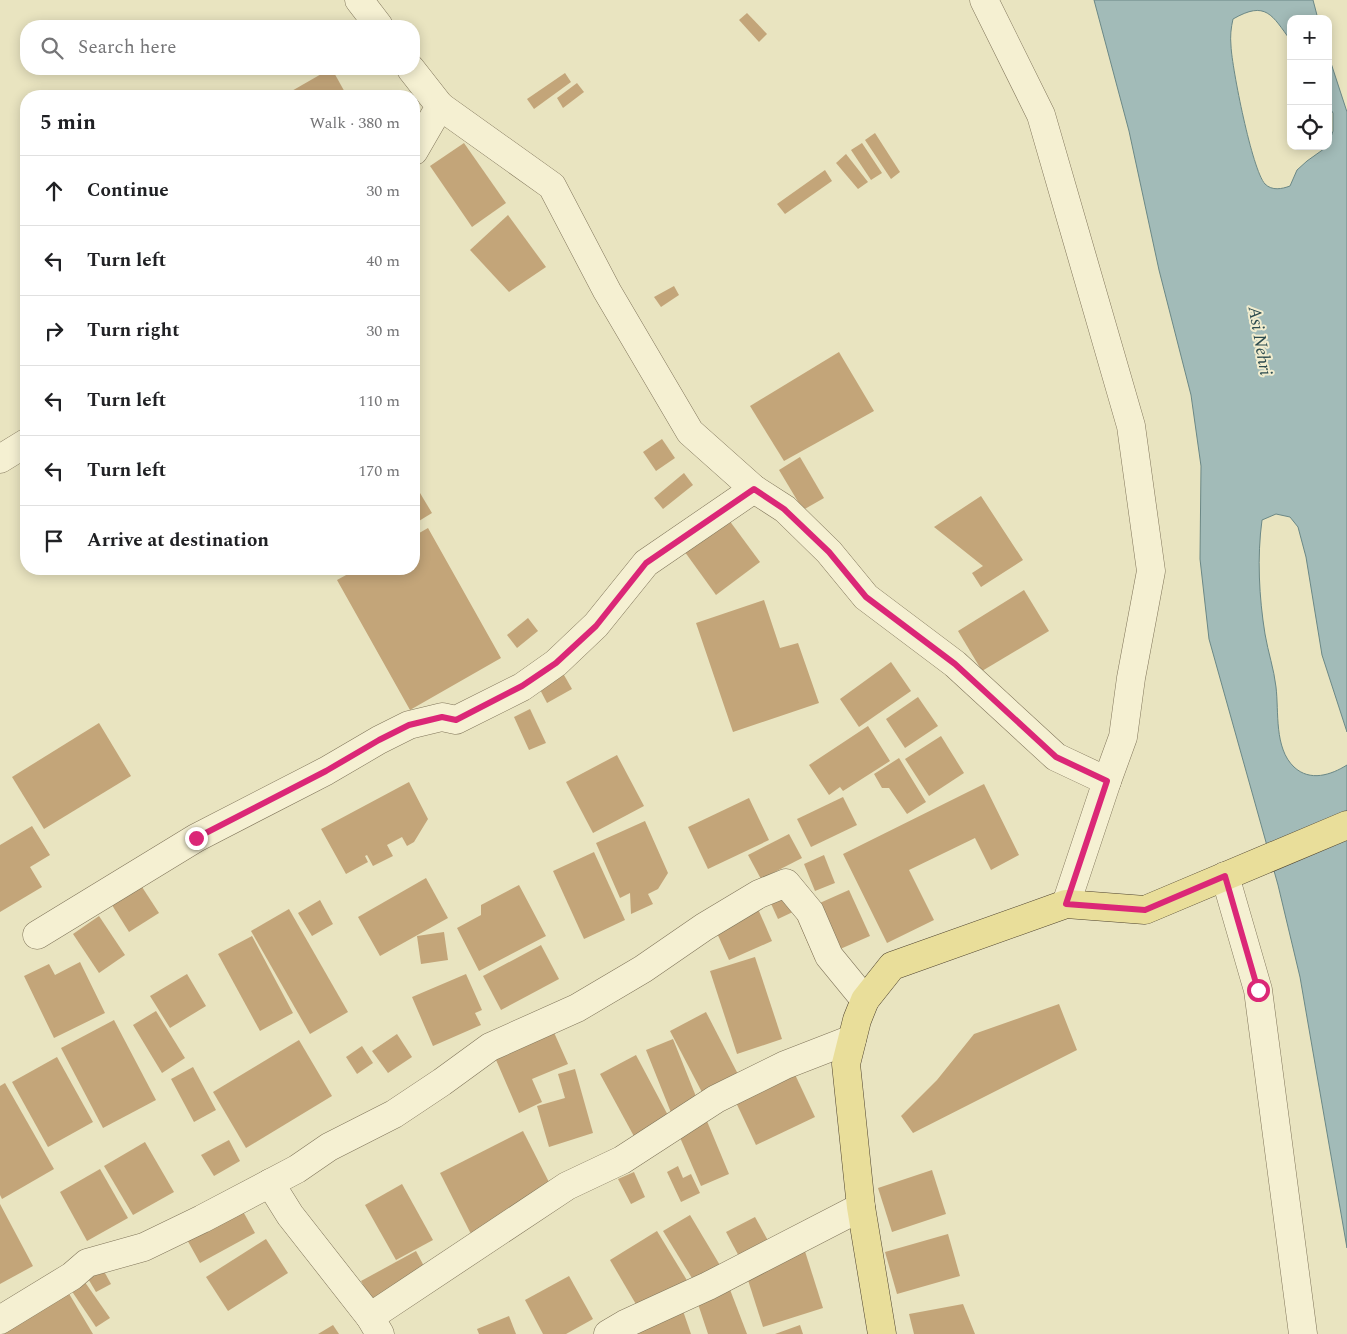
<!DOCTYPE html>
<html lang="en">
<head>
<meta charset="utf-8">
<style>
	body { margin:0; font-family:Spectral,serif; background:#f6f6f6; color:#202124 }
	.controls { position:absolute; right:15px; top:15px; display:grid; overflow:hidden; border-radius:10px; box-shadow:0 2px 12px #0003 }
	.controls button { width:45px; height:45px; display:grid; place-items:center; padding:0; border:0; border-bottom:1px solid #e0e0e0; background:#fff; color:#202124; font:25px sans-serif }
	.stop { position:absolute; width:15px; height:15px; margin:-11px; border:4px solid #db2777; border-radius:50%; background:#fff }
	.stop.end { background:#db2777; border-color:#fff; box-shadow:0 1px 5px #0008 }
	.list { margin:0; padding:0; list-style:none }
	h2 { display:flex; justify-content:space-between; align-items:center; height:65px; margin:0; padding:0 20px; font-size:21px }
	h2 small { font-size:16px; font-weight:400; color:#757577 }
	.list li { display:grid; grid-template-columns:32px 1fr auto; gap:15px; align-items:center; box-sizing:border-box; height:70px; padding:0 20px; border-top:1px solid #e0e0e0 }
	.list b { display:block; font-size:19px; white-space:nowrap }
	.list em { font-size:16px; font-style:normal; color:#757577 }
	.icon { flex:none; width:28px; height:28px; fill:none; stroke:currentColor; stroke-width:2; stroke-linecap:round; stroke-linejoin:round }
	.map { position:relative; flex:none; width:1347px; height:1334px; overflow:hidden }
	.search { position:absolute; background:#fff; box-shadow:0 2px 12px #0003; left:20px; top:20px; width:400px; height:55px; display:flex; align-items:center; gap:12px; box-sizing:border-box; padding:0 18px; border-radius:20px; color:#757577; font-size:19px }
	.panel { position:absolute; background:#fff; box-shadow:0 2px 12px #0003; left:20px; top:90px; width:400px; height:485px; border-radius:20px }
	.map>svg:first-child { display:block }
	.water { fill:#a2bbb8; stroke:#6b8886 }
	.building { fill:#c3a579 }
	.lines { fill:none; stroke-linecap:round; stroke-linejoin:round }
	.minor-casing { stroke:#80755a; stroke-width:29 }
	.major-casing { stroke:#4e422e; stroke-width:29 }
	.minor { stroke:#f5f0d2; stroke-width:28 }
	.major { stroke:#e9de9a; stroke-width:28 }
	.route { stroke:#db2777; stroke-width:6 }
	.labels { text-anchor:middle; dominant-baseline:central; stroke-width:4; stroke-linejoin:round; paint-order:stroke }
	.water-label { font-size:18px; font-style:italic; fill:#2d4c4f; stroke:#f1edcf }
</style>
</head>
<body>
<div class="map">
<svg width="1347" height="1334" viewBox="0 0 1347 1334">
	<rect width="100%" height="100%" fill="#e9e4c0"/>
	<path class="water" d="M1094 0H1313L1318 19H1291V41C1272 15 1266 0 1233 19 1231 28 1230 36 1231 46 1232 68 1252 170 1265 184 1272 191 1282 189 1290 186L1297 170 1307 161 1328 146 1333 131V113L1328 105V54L1347 112V732L1322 655 1306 557 1298 527 1290 517 1276 514 1262 520C1257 557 1259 597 1265 634 1268 652 1274 669 1276 687 1279 712 1274 748 1294 767 1310 782 1331 775 1347 765V1248L1300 977 1278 885 1209 639 1200 559 1201 466 1191 395 1159 270 1129 131Z"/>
	<g class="building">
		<polygon points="747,13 767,34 759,42 739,20"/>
		<polygon points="332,69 347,96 283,96 330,69"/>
		<polygon points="565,73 571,82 534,109 527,99"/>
		<polygon points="577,83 584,92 563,108 557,98"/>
		<polygon points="875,133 900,172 891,179 865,140"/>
		<polygon points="464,143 506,203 472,227 430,166"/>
		<polygon points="862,143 882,173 871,180 851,150"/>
		<polygon points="846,154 868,182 858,189 836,163"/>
		<polygon points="825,170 832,181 785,214 777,204"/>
		<polygon points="508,215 546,267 509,292 470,250"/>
		<polygon points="674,286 679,295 661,307 654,297"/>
		<polygon points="839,352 874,411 784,461 750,406"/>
		<polygon points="662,439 675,458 656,471 643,452"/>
		<polygon points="800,457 824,498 803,510 779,470"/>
		<polygon points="684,473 693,485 663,509 654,498"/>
		<polygon points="414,483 432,513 414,524"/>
		<polygon points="981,496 1023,560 981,587 972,573 983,566 934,527"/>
		<polygon points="726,516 760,562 716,595 682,548"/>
		<polygon points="428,528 501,658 410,710 337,580 357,569 414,569 414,536"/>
		<polygon points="1024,590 1049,631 982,671 958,631"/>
		<polygon points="764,600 780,648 798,643 819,703 733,732 696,623"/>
		<polygon points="528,618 538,631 517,648 507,635"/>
		<polygon points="891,662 911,691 859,727 840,699"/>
		<polygon points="560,668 572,689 547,703 536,682"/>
		<polygon points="918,697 938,726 905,748 886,719"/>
		<polygon points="530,709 546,743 529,750 514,717"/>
		<polygon points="99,723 131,776 44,829 12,777"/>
		<polygon points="868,726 890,761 843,791 840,787 829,795 809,765"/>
		<polygon points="941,736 964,773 929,796 905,759"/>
		<polygon points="617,755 644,806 593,833 566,782"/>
		<polygon points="899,758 926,802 907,814 889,788 882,788 874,774"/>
		<polygon points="409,782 428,819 414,842 407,846 402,837 387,845 393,856 373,866 367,855 365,856 368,862 346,874 321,829"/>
		<polygon points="984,784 1019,855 991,870 975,838 909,870 934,920 887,943 843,854"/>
		<polygon points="843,797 857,825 811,847 797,819"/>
		<polygon points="749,798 769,840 708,869 688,827"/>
		<polygon points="645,821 668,873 658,889 648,894 653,904 631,914 630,893 620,898 596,843"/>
		<polygon points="32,826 50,855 30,867 42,887 0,912 0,845"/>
		<polygon points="789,834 802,858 761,879 748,855"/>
		<polygon points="594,852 625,920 584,939 553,871"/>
		<polygon points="824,855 835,883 815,891 804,864"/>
		<polygon points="127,864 159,913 129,932 98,883"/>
		<polygon points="780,876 795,911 778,919 762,884"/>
		<polygon points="426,878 448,918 380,956 358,917"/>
		<polygon points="519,885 546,936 479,971 457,928 481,915 481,905"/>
		<polygon points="849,890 870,936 815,960 795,914"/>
		<polygon points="320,900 333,924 312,936 298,913"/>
		<polygon points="755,902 772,941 729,960 712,922"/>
		<polygon points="289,909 348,1012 310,1034 251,931"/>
		<polygon points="99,916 125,955 99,973 73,934"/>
		<polygon points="444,932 448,960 421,964 417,936"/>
		<polygon points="252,936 293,1013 260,1031 218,954"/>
		<polygon points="541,945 559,979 501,1010 483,976"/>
		<polygon points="755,957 782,1039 737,1054 710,971"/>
		<polygon points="80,962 105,1013 54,1038 24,976 49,964 55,975"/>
		<polygon points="187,974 206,1006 170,1028 150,996"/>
		<polygon points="466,974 482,1010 475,1013 481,1025 433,1046 412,997"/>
		<polygon points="1059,1004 1077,1050 913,1133 901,1116 937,1080 974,1034"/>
		<polygon points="156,1011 185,1058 162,1073 133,1025"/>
		<polygon points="706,1012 741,1080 705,1098 670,1031"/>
		<polygon points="114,1020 156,1100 103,1128 61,1048"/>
		<polygon points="552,1028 568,1064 532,1079 542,1102 519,1113 493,1053"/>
		<polygon points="397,1034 412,1057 388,1073 372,1051"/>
		<polygon points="673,1039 701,1109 674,1120 646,1050"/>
		<polygon points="299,1040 332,1096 246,1148 213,1092"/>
		<polygon points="362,1046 373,1063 357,1074 346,1057"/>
		<polygon points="636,1055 671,1121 636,1140 600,1074"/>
		<polygon points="57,1057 93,1122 48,1147 12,1082"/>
		<polygon points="791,1066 815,1117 756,1145 732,1094"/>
		<polygon points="193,1067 216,1110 194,1122 171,1079"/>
		<polygon points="575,1069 593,1133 549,1147 537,1106 565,1098 558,1074"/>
		<polygon points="5,1083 54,1169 2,1199 0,1195 0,1086"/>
		<polygon points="704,1114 729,1174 701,1186 675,1126"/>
		<polygon points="523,1131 554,1192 471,1234 440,1173"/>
		<polygon points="229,1140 240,1161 214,1176 201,1155"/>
		<polygon points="145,1142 174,1192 133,1215 104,1166"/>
		<polygon points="678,1166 683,1178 691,1174 700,1193 681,1202 667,1172"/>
		<polygon points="100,1169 128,1218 87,1241 60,1192"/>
		<polygon points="932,1170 946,1214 892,1232 878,1188"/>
		<polygon points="634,1172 645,1197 631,1204 618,1179"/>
		<polygon points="402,1184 433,1240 396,1260 365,1205"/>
		<polygon points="235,1197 255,1233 200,1263 180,1227"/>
		<polygon points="0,1204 33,1266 0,1284"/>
		<polygon points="690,1215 721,1267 695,1283 663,1231"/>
		<polygon points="755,1217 771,1246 742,1262 726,1232"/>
		<polygon points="797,1226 823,1308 763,1327 747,1277"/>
		<polygon points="657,1231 688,1282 640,1311 610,1260"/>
		<polygon points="948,1234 960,1276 897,1294 885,1252"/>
		<polygon points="266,1239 288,1273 228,1311 206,1277"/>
		<polygon points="416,1251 426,1270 375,1306 361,1281"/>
		<polygon points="100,1264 111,1284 96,1292 84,1272"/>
		<polygon points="569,1276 593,1319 566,1334 543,1334 525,1300"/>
		<polygon points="82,1278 110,1318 96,1327 69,1287"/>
		<polygon points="729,1287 747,1334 708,1334 697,1301"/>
		<polygon points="68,1292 93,1334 0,1334 0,1333"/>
		<polygon points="963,1304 975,1334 914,1334 909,1314"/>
		<polygon points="682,1308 691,1334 629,1334"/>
		<polygon points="509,1316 516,1334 479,1334 477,1329"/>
		<polygon points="333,1325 339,1334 318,1334"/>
		<polygon points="800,1325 803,1334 775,1334"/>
	</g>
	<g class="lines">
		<defs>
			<g id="minor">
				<polyline points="359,0 379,26"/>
				<polyline points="984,0 1041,115 1131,426 1151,571 1131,678 1123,737 1107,781"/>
				<polyline points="411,69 440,106 414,151"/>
				<polyline points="440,106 552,186 607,291 690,432 754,489 785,509 829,552 866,597 955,664 1056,757 1107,781 1066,904"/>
				<polyline points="0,459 26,443"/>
				<polyline points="1225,876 1258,990 1303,1334"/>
				<polyline points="37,935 196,838 326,771 379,740 409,725 442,717 456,720 522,687 556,663 596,625 646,563 754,489"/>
				<polyline points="270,1183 290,1215 370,1317 380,1334"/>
				<polyline points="370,1317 567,1186 622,1160 716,1099 785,1065 852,1039"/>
				<polyline points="0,1320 72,1276 87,1263 144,1247 202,1219 297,1169 329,1147 394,1114 442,1082 490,1047 577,1008 643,969 704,927 759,894 786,883 810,912 829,956 865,1000"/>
				<polyline points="608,1334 625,1324 708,1286 861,1207"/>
			</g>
			<polyline id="major" points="882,1334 861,1207 846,1064 857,1020 865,1000 892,966 1066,904 1145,910 1347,825"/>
		</defs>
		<use href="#minor" class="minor-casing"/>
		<use href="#major" class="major-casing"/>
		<use href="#minor" class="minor"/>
		<use href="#major" class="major"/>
	</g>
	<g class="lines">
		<polyline class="route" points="196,838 326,771 379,740 409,725 442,717 456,720 522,686 556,663 596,626 646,563 754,489 784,509 829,552 866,597 955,664 1056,757 1107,781 1066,904 1145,910 1225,876 1258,990"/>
	</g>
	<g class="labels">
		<g class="water-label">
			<text transform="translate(1260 341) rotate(80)">Asi Nehri</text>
		</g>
	</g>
</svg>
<div class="controls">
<button>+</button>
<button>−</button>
<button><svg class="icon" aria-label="locate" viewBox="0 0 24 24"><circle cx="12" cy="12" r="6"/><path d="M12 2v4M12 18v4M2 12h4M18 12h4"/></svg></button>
</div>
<div class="stop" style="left:1258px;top:990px"></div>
<div class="stop end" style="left:196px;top:838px"></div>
<div class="search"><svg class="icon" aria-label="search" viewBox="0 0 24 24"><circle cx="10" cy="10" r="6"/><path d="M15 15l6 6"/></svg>Search here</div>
<section class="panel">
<h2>5 min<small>Walk · 380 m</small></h2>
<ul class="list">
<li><svg class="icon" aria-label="ahead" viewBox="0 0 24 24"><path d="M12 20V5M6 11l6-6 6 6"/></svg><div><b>Continue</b></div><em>30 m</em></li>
<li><svg class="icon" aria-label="left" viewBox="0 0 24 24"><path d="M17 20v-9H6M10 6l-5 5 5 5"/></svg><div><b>Turn left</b></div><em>40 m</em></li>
<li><svg class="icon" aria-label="right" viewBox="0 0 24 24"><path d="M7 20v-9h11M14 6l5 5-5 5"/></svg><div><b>Turn right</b></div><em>30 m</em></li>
<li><svg class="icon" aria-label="left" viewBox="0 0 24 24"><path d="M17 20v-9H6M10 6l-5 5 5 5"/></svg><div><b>Turn left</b></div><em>110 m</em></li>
<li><svg class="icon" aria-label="left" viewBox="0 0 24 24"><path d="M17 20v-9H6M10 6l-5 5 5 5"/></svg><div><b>Turn left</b></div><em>170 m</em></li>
<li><svg class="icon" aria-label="arrive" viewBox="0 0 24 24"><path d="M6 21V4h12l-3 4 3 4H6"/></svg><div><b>Arrive at destination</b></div></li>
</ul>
</section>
</div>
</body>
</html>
